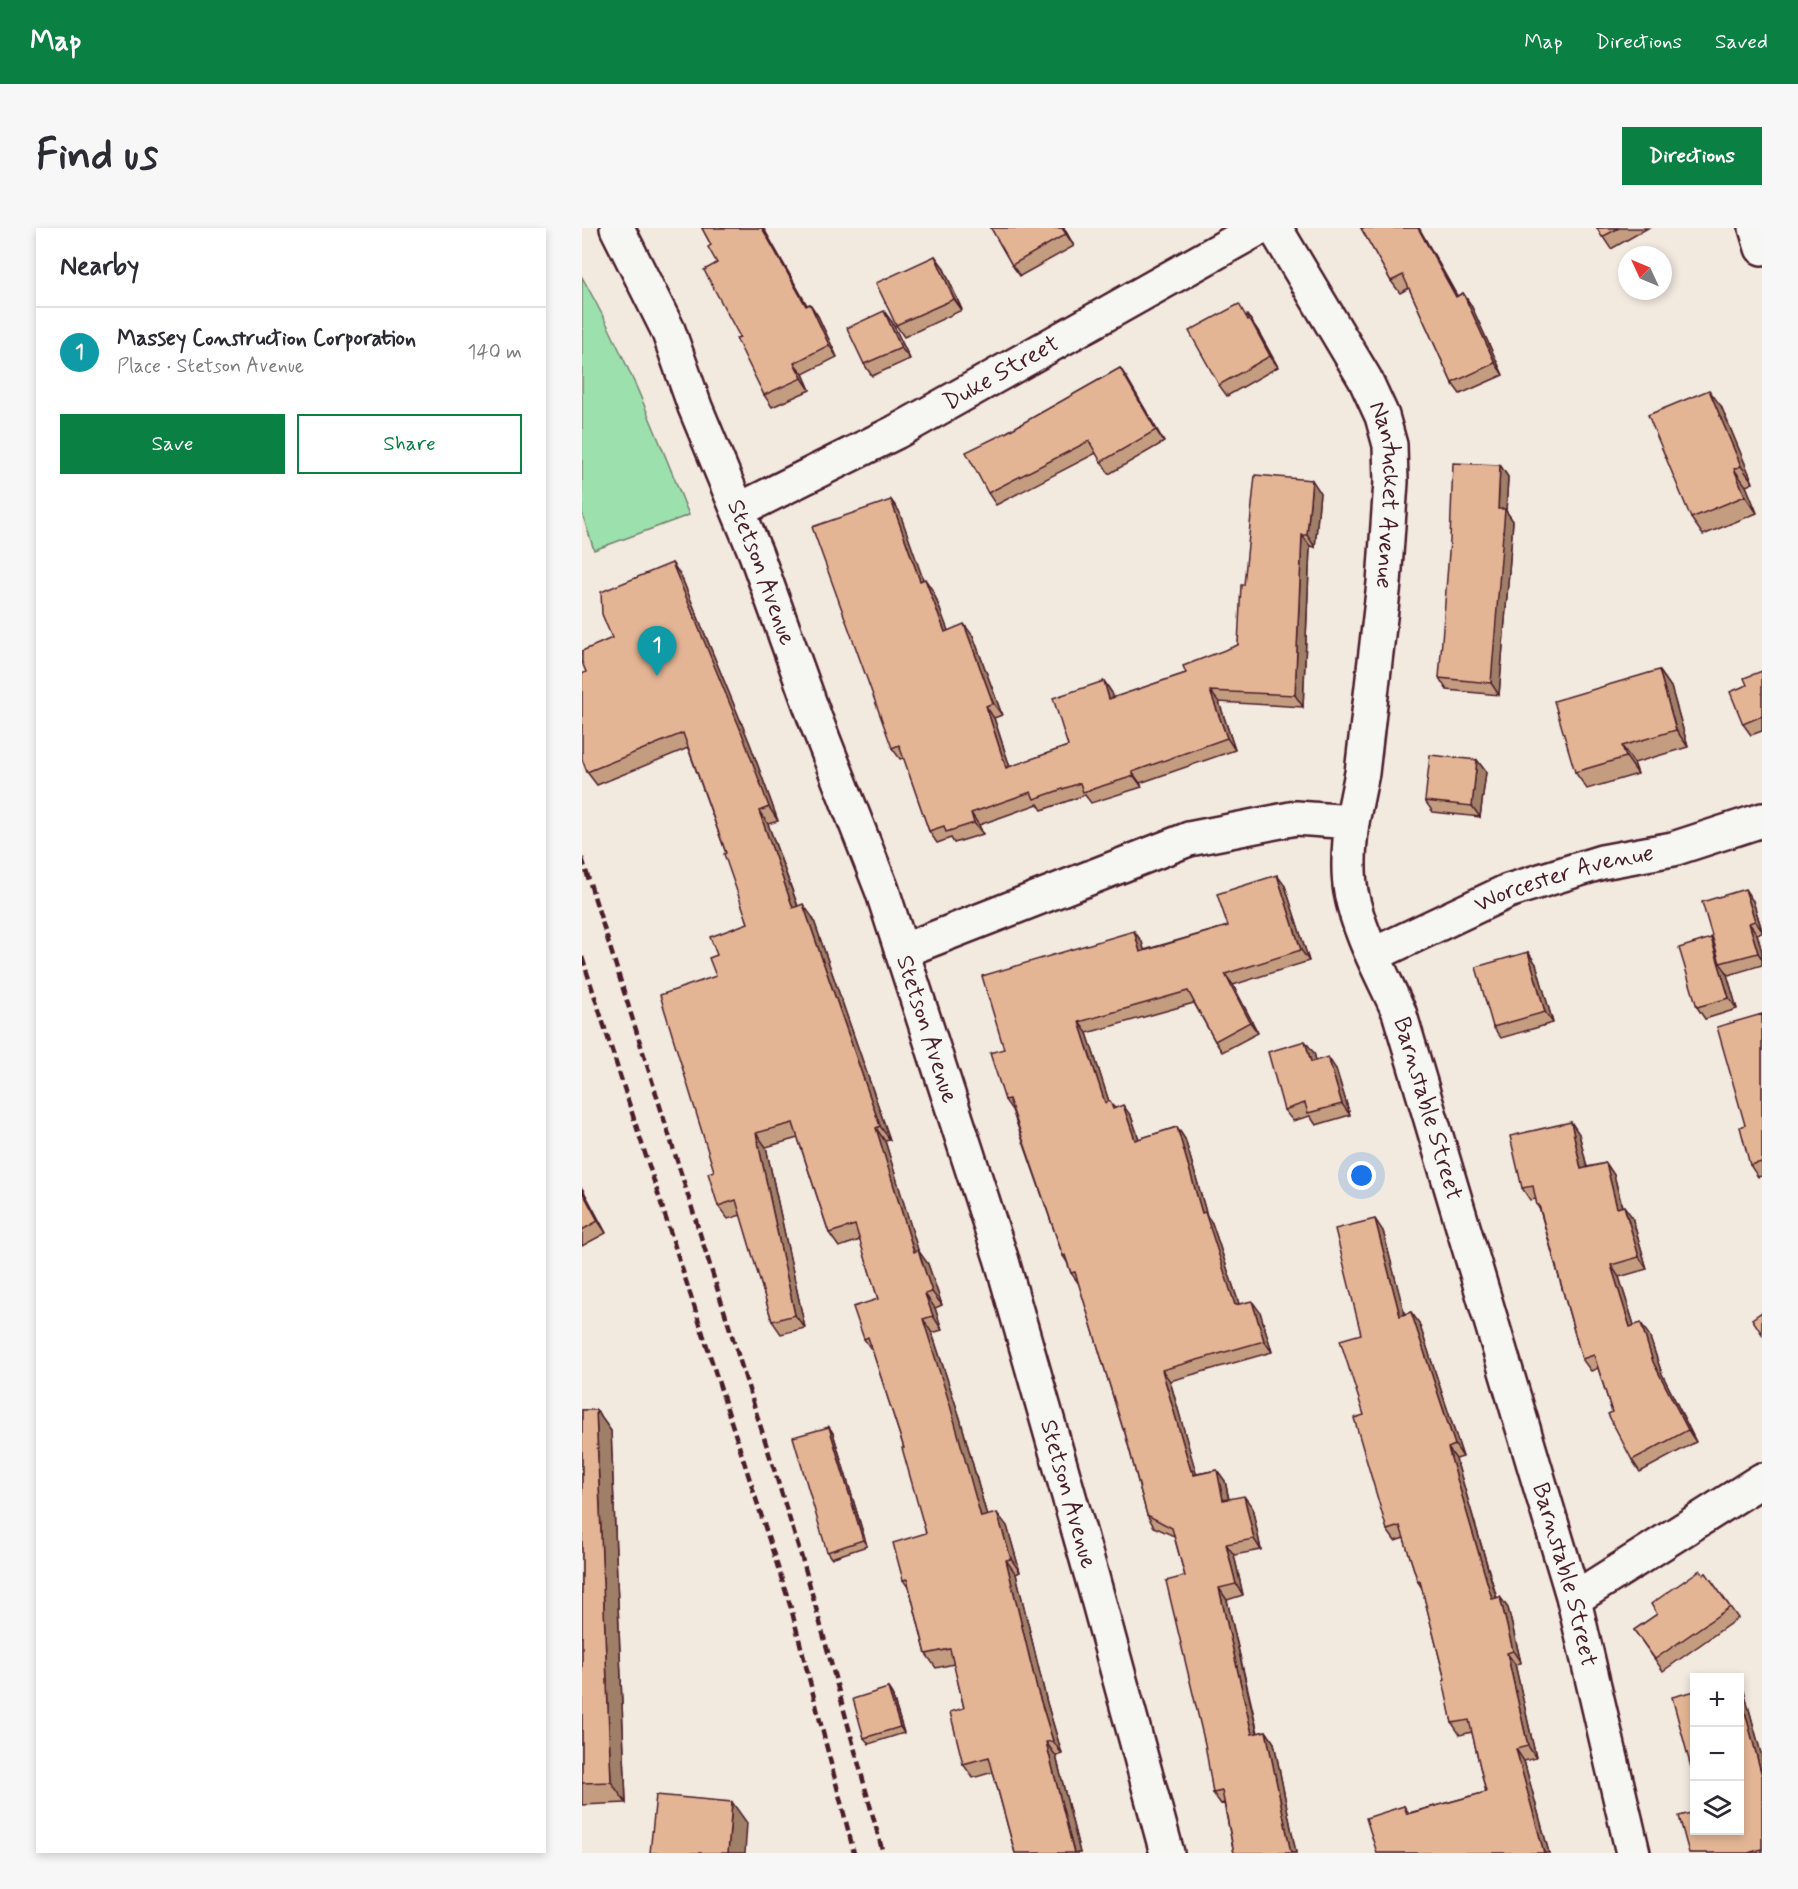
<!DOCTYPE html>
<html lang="en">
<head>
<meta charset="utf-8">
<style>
	body { margin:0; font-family:Mynerve,sans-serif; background:#f7f7f7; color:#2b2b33 }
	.controls { position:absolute; right:18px; bottom:18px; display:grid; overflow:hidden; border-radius:0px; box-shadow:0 3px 9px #0003 }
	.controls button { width:54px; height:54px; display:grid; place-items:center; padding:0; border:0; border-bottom:2px solid #e1e1e2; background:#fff; color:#2b2b33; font:30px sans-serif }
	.compass { position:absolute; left:1036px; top:18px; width:54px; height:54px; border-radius:50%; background:#fff; box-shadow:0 3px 9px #0003; rotate:314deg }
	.you { position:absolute; left:780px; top:948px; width:21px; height:21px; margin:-15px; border:4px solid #fff; border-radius:50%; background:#1a73e8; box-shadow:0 0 0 9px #1a73e833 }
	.badge { display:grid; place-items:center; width:39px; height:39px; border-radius:50%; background:#0b8043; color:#fff; font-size:20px; font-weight:700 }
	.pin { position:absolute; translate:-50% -50px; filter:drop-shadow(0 2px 3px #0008) }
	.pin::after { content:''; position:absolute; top:32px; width:21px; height:18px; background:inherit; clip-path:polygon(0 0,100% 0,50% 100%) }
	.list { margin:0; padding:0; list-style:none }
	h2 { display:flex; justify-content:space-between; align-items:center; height:78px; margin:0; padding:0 24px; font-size:26px }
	h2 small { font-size:20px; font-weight:400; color:#7c7c81 }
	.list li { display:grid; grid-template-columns:39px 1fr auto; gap:18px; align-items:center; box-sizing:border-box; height:90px; padding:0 24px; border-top:2px solid #e1e1e2 }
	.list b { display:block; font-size:22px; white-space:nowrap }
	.list p { margin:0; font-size:20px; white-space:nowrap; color:#7c7c81 }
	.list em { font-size:20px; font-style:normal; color:#7c7c81 }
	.actions { display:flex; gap:12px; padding:18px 24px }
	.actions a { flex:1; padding:14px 0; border:2px solid #0b8043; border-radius:0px; text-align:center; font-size:21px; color:#0b8043 }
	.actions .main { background:#0b8043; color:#fff }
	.icon { flex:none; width:33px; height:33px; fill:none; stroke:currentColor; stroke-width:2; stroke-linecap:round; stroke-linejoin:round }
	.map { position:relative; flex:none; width:1180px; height:1625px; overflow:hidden; border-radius:0px }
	header { display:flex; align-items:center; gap:36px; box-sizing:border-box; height:84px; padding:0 30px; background:#0b8043; color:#fff }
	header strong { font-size:28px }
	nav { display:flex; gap:33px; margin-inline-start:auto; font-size:21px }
	.intro { display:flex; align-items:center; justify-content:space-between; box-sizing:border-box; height:144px; padding:0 36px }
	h1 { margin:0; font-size:42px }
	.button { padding:15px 27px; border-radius:0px; background:#0b8043; color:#fff; font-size:21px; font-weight:700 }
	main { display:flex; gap:36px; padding:0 36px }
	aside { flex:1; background:#fff; border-radius:0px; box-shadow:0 3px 9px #0003 }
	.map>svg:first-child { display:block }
	.green { fill:#9ce0ad; stroke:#73806c; stroke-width:1.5 }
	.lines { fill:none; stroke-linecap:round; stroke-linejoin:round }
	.minor-casing { stroke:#4a1f2b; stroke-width:38 }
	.minor { stroke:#f6f6f2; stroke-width:33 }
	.rail { stroke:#4a1f2b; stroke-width:4.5; stroke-dasharray:9 4.5; stroke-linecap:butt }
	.wall { fill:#c49c80; stroke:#4a1f2b; stroke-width:1.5 }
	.shaded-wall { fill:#a07f68; stroke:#4a1f2b; stroke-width:1.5 }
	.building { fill:#e4b595; stroke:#4a1f2b; stroke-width:1.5 }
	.labels { text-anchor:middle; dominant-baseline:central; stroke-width:5; stroke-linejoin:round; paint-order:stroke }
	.street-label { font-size:24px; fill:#4a1f2b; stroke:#f6f6f2 }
</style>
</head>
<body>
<header>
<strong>Map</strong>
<nav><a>Map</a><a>Directions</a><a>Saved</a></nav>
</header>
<div class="intro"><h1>Find us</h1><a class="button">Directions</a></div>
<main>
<aside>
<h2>Nearby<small></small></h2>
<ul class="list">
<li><span class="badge" style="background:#0f9aa8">1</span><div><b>Massey Construction Corporation</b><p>Place · Stetson Avenue</p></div><em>140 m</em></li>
</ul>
<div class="actions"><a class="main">Save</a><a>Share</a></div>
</aside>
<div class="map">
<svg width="1180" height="1625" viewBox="0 0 1180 1625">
	<rect width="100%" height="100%" fill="#f2e9df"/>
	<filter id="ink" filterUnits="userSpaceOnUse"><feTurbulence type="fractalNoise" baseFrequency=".0167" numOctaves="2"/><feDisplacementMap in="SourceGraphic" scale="12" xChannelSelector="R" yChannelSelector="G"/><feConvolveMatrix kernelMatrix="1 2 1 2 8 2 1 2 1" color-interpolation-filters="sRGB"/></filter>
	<g filter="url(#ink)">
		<path class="green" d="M0 49C43 125 75 207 107 287L12 322 0 285Z"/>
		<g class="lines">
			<defs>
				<g id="minor">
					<path id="s1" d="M35 0 86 102 113 179 174 326 234 493 300 662 420 1033 510 1349 585 1625"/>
					<path id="s2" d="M693 0 783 151 800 188 808 217 809 254 802 355 780 545 770 594"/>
					<polyline points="1174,0 1180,20"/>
					<path id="s3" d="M157 282 314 204 677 0"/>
					<path id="s4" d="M320 723 607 611 714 590 770 594C767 617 765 640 769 664 777 706 800 746 817 784L991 1368 1051 1625"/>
					<path id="s5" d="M791 727 926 663 1020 634 1091 621 1180 592"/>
					<polyline points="992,1371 1180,1252"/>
				</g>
			</defs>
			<use href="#minor" class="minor-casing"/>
			<use href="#minor" class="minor"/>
			<g class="rail">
				<polyline points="0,630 223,1340 301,1625"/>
				<polyline points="0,729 209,1380 272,1625"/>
			</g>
		</g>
		<g class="wall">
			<polygon points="120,0 181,0 183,3 225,77 228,76 236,88 255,129 221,146 228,162 190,179 182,167 158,109 129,17"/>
			<polygon points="409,0 482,0 492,18 438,48 430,37"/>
			<polygon points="779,0 837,0 875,68 881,65 889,77 921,147 878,166 870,155 827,60 818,65 809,53"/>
			<polygon points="1015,0 1066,0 1029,21"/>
			<polygon points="353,28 361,39 380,82 322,109 314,97"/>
			<polygon points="665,87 676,103 696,139 645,168 637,157"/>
			<polygon points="310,94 328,131 290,148 282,136"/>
			<polygon points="538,140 546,152 582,214 527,246 514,225 414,277 406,265 425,204"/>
			<polygon points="1139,178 1171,255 1164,258 1175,285 1121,307 1109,290"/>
			<polygon points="918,237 926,249 924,283 931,293 917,467 865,462 857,450"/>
			<polygon points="738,264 733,319 728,318 721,479 637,474 653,522 558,555 560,559 509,575 503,567 460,582 456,576 397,597 401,606 372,615 369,610 355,615 347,603 322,530 318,531 310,520 309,272 317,283 341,352 351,363 366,403 391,408 420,487 412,490 428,539 486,518 522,453 530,465 531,470 604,445 656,417 662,357"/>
			<polygon points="90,335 99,348 168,516 196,593 186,596 216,678 231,690 308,912 303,913 336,1023 346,1036 360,1077 353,1080 360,1102 350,1105 378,1190 405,1288 425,1298 438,1344 434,1346 465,1475 480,1526 474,1528 498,1625 433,1625 411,1544 391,1550 381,1536 382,1480 372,1436 354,1440 344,1426 328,1362 321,1352 344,1305 322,1220 291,1124 282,1111 296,1071 278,1012 257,1019 247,1005 216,910 184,919 223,1100 199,1106 190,1093 159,987 146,991 136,978 132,943 134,748 135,727 166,695 144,625 106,520 15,557 5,544 4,444 30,410"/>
			<polygon points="1077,442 1089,459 1106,519 1052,535 1056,546 1005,561 993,544"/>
			<polygon points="1180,443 1180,503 1169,507 1161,496 1165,457"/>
			<polygon points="895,532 904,544 898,589 851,584 843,573"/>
			<polygon points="703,658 727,733 651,757 676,805 640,824 633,813 612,775 505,805 527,874 533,880 549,888 557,911 595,899 603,911 625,988 630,995 657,1076 678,1084 690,1124 588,1153 614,1246 635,1242 643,1253 647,1271 670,1279 679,1322 652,1327 661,1367 645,1372 676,1505 684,1503 692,1515 714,1625 652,1625 642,1575 639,1576 631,1565 603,1348 592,1308 572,1299 565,1287 543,1205 541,1201 497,1056 489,1045 485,1034 481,1028 430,882 423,872 422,821 552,703 560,714 562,722 646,698"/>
			<polygon points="1171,673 1180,702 1180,705 1175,706 1180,724 1180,737 1147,747 1144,743 1155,781 1123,791 1115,779 1129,710 1132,714"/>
			<polygon points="946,724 954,736 971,795 919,810 911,799"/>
			<polygon points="1180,786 1180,948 1176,949 1168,937 1163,897"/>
			<polygon points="732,825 734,833 754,841 768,887 734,897 728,888 711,893 702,882"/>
			<polygon points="989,894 997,906 1005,939 1024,935 1032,947 1040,978 1050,989 1065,1041 1037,1049 1052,1097 1067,1107 1080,1146 1114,1214 1058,1244 1050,1232 1030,1184 1016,1140 1009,1143 1000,1131 958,982 955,977 954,971 948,972 940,960"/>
			<polygon points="0,960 24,1005 0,1018"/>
			<polygon points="801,1003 822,1086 829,1084 837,1095 881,1229 874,1231 915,1370 918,1369 926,1380 939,1435 933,1436 954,1530 942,1533 967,1625 795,1625 822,1578 827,1585 904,1564 890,1504 878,1507 870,1495 863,1452 840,1360 836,1354 822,1310 813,1313 805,1302 779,1106"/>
			<polygon points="0,1182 14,1182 29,1203 44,1575 0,1577"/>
			<polygon points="247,1199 251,1205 285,1318 249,1330 245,1324"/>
			<polygon points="1124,1345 1156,1390 1081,1443 1052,1402 1075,1386"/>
			<polygon points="1158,1457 1162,1463 1180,1529 1180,1625 1107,1625 1158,1602"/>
			<polygon points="306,1460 310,1466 322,1505 287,1516 282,1510"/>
		</g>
		<g class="shaded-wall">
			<polygon points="180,0 181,0 183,3 232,90 224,78"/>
			<polygon points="480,0 482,0 492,18"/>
			<polygon points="836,0 837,0 882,80 874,69"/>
			<polygon points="353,28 361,39 380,82 372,71"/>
			<polygon points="881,65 889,77 921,147 913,135"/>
			<polygon points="228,76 236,88 255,129 247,117"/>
			<polygon points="302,83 310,94 328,131 319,120"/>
			<polygon points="668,91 676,103 696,139 688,128"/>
			<polygon points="212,135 221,146 228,162 220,150"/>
			<polygon points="538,140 546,152 582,214 574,202"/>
			<polygon points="1127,162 1139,178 1171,255 1159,238"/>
			<polygon points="918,237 926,249 924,283 931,293 917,467 909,455"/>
			<polygon points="1152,241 1164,258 1175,285 1163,268"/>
			<polygon points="730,252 738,264 733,319 725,307"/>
			<polygon points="309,272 317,283 346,365 338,353"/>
			<polygon points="720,307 728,318 721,479 713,467"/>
			<polygon points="90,335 99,348 168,516 196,593 187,579"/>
			<polygon points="343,351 351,363 371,416 363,404"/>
			<polygon points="382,396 391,408 420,487 411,475"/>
			<polygon points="1077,442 1089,459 1106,519 1094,502"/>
			<polygon points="522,453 530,465 536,483 527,471"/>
			<polygon points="628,463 637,474 653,522 645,510"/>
			<polygon points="404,478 412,490 432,552 424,540"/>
			<polygon points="1040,518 1052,535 1056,546 1044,529"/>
			<polygon points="895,532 904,544 898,589 890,578"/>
			<polygon points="550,544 558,555 560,559 552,548"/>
			<polygon points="177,583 186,596 221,693 211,680"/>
			<polygon points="389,585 397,597 401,606 392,595"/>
			<polygon points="695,647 703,658 727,733 719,722"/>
			<polygon points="1163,661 1171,673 1180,703 1173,693"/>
			<polygon points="221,676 231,690 308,912 298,898"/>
			<polygon points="1167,695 1175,706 1180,724 1180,731 1176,725"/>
			<polygon points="552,703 560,714 566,735 558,724"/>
			<polygon points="1129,710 1138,722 1138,735 1144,743 1155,781 1147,770"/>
			<polygon points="946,724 954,736 971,795 963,784"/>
			<polygon points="643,746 651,757 676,805 668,794"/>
			<polygon points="497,794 505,805 531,886 523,875"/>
			<polygon points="723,813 732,825 738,846 729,834"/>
			<polygon points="746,829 754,841 768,887 760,876"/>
			<polygon points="541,877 549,888 561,923 553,912"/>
			<polygon points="989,894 997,906 1008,952 999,941"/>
			<polygon points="595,899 603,911 625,988 630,995 661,1088 653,1077 620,985"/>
			<polygon points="294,900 303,913 341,1038 332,1024"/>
			<polygon points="174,905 184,919 223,1100 213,1087"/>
			<polygon points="1024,935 1032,947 1043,992 1035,980"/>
			<polygon points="0,960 24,1005 16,993 0,963"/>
			<polygon points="1042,978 1050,989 1065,1041 1057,1029"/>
			<polygon points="793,991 801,1003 826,1099 818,1088"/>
			<polygon points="336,1022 346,1036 360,1077 350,1064"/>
			<polygon points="1029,1037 1037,1049 1056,1110 1048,1099"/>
			<polygon points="343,1066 353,1080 360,1102 351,1088"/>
			<polygon points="670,1073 678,1084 690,1124 682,1113"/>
			<polygon points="829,1084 837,1095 881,1229 873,1217"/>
			<polygon points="341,1091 350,1105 378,1190 409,1303 399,1289"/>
			<polygon points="1059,1095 1067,1107 1080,1146 1114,1214 1106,1202 1071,1134"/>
			<polygon points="580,1142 588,1153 615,1248 619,1254 609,1243"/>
			<polygon points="14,1182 29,1203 44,1575 29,1554"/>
			<polygon points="247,1199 251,1205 285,1318 281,1312"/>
			<polygon points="866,1220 874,1231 918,1382 910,1371"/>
			<polygon points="635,1242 643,1253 649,1283 641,1272"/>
			<polygon points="662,1268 670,1279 679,1322 672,1311"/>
			<polygon points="415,1285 425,1298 438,1344 429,1331"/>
			<polygon points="644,1316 652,1327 661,1367 654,1356"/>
			<polygon points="424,1332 434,1346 465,1475 480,1526 471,1513 455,1461"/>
			<polygon points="637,1360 645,1372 678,1517 670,1506"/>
			<polygon points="918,1369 926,1380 939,1435 931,1423"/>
			<polygon points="925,1425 933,1436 954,1530 946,1518"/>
			<polygon points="1158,1457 1162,1463 1180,1529 1180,1548 1158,1465"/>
			<polygon points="306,1460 310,1466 322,1505 318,1499"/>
			<polygon points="684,1503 692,1515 714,1625 709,1625"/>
			<polygon points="464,1514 474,1528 498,1625 492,1625"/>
			<polygon points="934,1521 942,1533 967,1625 962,1625"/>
			<polygon points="150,1574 165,1595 163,1625 146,1625"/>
		</g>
		<g class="building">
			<polygon points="120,0 180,0 224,78 228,76 247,117 212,135 220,150 182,167 154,110 158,109 122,42 135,35 126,19 129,17"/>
			<polygon points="409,0 480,0 484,6 430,37"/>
			<polygon points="779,0 836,0 874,69 881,65 913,135 870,155 821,47 809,53"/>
			<polygon points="1015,0 1037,0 1020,9"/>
			<polygon points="353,28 372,71 314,97 294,55"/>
			<polygon points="657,76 666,92 668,91 688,128 637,157 607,103"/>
			<polygon points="302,83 319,120 282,136 265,100"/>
			<polygon points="538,140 574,202 519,234 507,213 406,265 384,224 425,204"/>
			<polygon points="1127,162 1159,238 1152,241 1163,268 1109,290 1066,187"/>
			<polygon points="871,235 918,237 916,281 923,281 909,455 857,450 868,312"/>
			<polygon points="673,247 730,252 725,307 720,307 713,467 628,463 645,510 550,544 552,548 501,564 498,555 452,571 449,564 389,585 392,595 364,604 362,598 347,603 317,517 310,520 230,299 309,272 338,353 343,351 363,404 382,396 411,475 404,478 424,540 486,518 471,470 522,453 527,471 604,445 601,438 656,417 659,357 662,357"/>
			<polygon points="90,335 159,503 187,579 177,583 211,680 221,676 298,898 294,900 332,1024 336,1022 350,1064 343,1066 351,1088 341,1091 368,1177 399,1289 415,1285 429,1331 424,1332 455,1461 471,1513 464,1514 492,1625 433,1625 407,1529 381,1536 368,1484 382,1480 368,1421 344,1426 325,1351 321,1352 311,1315 344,1305 320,1220 322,1220 286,1109 282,1111 271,1079 296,1071 273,997 247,1005 211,895 174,905 213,1087 190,1093 154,972 136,978 126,945 132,943 78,767 134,748 127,730 135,727 128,709 166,695 142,626 144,625 101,505 5,544 0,531 0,446 4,444 0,434 0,423 30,410 20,386 19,364"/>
			<polygon points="1077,442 1094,502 1040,518 1044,529 993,544 972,473"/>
			<polygon points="1180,443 1180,488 1161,496 1148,464 1165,457 1162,450"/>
			<polygon points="848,527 895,532 890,578 843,573"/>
			<polygon points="695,647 719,722 643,746 668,794 633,813 606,763 497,794 523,875 528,873 531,881 541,877 553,912 595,899 620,985 623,984 653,1077 670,1073 682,1113 580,1142 609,1243 611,1242 612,1247 635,1242 641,1272 662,1268 672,1311 644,1316 654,1356 637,1360 670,1506 684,1503 709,1625 652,1625 640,1563 631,1565 623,1516 584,1353 603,1348 590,1300 565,1287 542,1201 541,1201 493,1044 489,1045 483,1027 481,1028 427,871 423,872 408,825 422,821 400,748 552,703 558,724 646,698 635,666"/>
			<polygon points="1163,661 1173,693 1167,695 1176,725 1138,735 1120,674"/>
			<polygon points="1129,710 1147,770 1115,779 1097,720"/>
			<polygon points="946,724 963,784 911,799 894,739"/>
			<polygon points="1180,786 1180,934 1168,937 1158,899 1163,897 1135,799"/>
			<polygon points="723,813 729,834 746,829 760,876 726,885 723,875 702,882 686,824"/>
			<polygon points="989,894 999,941 1024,935 1035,980 1042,978 1057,1029 1029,1037 1048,1099 1059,1095 1071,1134 1106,1202 1050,1232 1026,1186 1030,1184 1012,1127 1000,1131 957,977 955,977 951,958 940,960 928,908"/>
			<polygon points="0,963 16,993 0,1002"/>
			<polygon points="793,991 818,1088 829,1084 873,1217 866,1220 910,1371 918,1369 931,1423 925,1425 946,1518 934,1521 962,1625 795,1625 784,1590 822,1578 825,1586 904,1564 887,1492 870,1495 861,1453 863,1452 838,1353 836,1354 818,1298 805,1302 772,1190 782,1187 758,1112 779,1106 753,1001"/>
			<polygon points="1180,1084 1180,1106 1170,1091"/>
			<polygon points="0,1182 14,1182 29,1554 0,1555"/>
			<polygon points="247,1199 281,1312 245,1324 211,1209"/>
			<polygon points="1118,1342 1121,1347 1124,1345 1148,1379 1073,1431 1052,1402 1075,1386 1069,1376"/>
			<polygon points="306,1460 318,1499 282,1510 271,1471"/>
			<polygon points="1113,1463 1113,1554 1090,1469"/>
			<polygon points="1158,1465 1180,1548 1180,1621 1166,1625 1107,1625 1097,1588 1113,1584 1113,1602 1158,1602"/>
			<polygon points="74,1567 150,1574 146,1625 68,1625"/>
		</g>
	</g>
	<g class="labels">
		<g class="street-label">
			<text stroke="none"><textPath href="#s3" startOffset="296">Duke Street</textPath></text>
			<text stroke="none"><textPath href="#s2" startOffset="296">Nantucket Avenue</textPath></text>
			<text stroke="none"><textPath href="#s1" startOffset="374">Stetson Avenue</textPath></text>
			<text stroke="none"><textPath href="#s5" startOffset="207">Worcester Avenue</textPath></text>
			<text stroke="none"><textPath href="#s1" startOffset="860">Stetson Avenue</textPath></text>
			<text stroke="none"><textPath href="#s4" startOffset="774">Barnstable Street</textPath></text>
			<text stroke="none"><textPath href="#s1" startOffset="1346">Stetson Avenue</textPath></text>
			<text stroke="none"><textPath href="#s4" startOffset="1260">Barnstable Street</textPath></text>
		</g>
	</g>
</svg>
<div class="controls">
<button>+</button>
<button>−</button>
<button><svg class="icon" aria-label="layers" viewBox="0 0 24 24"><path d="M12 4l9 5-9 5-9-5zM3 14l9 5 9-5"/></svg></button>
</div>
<svg class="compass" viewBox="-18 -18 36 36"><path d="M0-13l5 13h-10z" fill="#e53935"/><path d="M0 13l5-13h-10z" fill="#7c7c81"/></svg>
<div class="you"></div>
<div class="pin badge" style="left:75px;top:448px;background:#0f9aa8">1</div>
</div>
</main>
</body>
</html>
